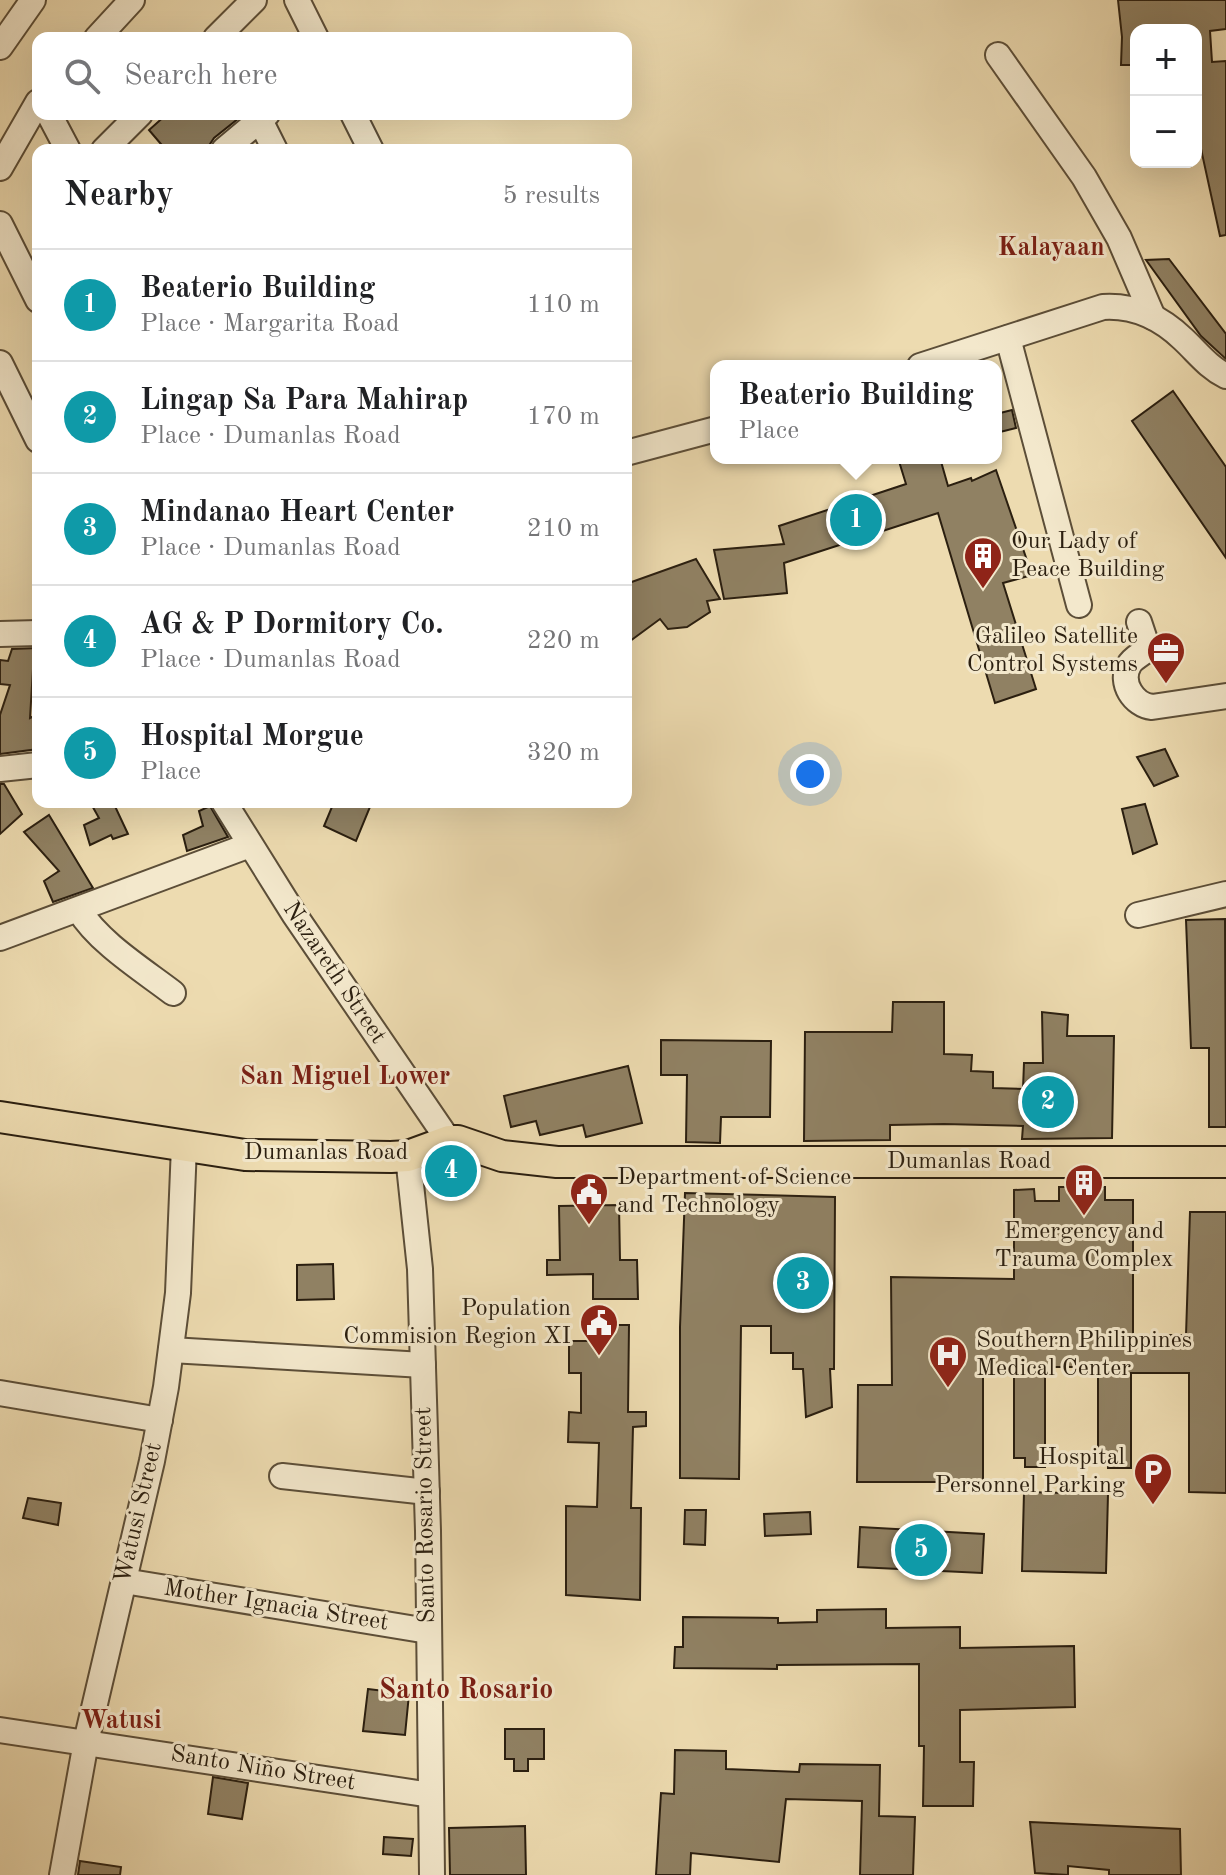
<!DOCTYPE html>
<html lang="en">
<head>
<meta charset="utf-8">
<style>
	body { margin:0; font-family:"Old Standard TT",serif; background:#f6f6f6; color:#202124 }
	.controls { position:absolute; right:24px; top:24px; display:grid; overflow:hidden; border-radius:16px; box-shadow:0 8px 32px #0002 }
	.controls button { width:72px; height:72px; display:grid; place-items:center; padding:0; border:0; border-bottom:2px solid #e0e0e0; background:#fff; color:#202124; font:40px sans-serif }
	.you { position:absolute; left:810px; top:774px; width:28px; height:28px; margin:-20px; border:6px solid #fff; border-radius:50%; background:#1a73e8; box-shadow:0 0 0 12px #1a73e833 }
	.badge { display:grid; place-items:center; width:52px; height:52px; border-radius:50%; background:#2563eb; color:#fff; font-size:26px; font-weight:700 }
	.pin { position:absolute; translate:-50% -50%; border:4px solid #fff; box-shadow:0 2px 8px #0006 }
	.popup { position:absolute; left:710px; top:360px; width:292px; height:104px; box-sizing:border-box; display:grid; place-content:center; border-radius:16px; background:#fff; filter:drop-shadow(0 2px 6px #0005); font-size:26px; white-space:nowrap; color:#757577 }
	.popup b { font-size:30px; color:#202124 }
	.popup::after { content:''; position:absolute; left:50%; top:100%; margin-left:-16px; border:16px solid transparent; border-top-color:#fff }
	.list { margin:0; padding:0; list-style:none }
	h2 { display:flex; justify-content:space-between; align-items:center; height:104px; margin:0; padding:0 32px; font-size:34px }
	h2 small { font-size:26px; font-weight:400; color:#757577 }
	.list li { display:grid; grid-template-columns:52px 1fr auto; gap:24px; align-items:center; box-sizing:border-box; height:112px; padding:0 32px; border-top:2px solid #e0e0e0 }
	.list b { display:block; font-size:30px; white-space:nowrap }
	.list p { margin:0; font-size:26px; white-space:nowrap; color:#757577 }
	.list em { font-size:26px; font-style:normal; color:#757577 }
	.icon { flex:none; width:44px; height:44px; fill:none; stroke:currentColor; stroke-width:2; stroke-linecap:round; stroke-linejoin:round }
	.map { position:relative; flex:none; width:1226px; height:1875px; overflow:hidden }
	.search { position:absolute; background:#fff; box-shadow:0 8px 32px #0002; left:32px; top:32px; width:600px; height:88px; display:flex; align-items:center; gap:20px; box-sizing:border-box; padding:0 28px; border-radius:16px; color:#757577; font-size:30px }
	.panel { position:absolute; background:#fff; box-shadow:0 8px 32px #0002; left:32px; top:144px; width:600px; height:664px; border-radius:16px }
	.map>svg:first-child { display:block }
	.building { fill:#908163; stroke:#2b1f10; stroke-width:2 }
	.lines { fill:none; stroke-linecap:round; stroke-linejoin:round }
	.minor-casing { stroke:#5c4e38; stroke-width:28 }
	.major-casing { stroke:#2b1f10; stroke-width:34 }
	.minor { stroke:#f3e8cc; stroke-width:24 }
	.major { stroke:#eddbb0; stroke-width:30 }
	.labels { text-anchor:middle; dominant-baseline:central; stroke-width:6; stroke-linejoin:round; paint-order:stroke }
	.poi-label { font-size:24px; fill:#2b1f10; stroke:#f3e8cc; text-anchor:start }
	.street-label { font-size:24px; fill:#2b1f10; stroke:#f3e8cc }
	.neighbourhood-label { font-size:26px; font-weight:bold; fill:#7a1f14; stroke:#f3e8cc }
	.quarter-label { font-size:28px; font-weight:bold; fill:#7a1f14; stroke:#f3e8cc }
</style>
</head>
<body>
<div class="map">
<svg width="1226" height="1875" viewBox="0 0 1226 1875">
	<rect width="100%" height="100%" fill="#eddbb0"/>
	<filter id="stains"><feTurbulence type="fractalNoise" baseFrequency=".0025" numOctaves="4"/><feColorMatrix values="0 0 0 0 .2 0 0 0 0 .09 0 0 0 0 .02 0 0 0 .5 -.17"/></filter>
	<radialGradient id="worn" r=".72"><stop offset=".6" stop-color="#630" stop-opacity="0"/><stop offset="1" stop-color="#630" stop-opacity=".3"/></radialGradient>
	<g class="building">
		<polygon points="1118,0 1226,0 1226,29 1210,31 1212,62 1226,61 1226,235 1220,236 1196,126 1196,30 1136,30 1136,65 1121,65 1122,37"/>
		<polygon points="167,114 244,114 214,138 206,150 166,150 149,130"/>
		<polygon points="1169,259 1226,334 1226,359 1201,336 1146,260"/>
		<polygon points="1173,391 1226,467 1226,558 1132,421"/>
		<polygon points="1012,410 1016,428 996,433 996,414"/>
		<polygon points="898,458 940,458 948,486 971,478 972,481 996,470 1032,575 1003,583 1036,689 995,703 938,513 784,563 787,593 724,599 714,550 784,544 779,526 906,484"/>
		<polygon points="696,559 720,599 707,601 710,612 687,627 668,629 660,619 626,644 626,584"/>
		<polygon points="38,648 36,669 33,669 30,718 38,714 38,749 0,754 0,715 10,685 0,684 0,660 8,661 12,649"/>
		<polygon points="1165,749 1178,776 1154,786 1137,757"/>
		<polygon points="0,784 4,784 22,814 0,834"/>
		<polygon points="90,802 113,802 128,834 113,839 111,835 90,845 84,825 99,818"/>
		<polygon points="334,802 372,802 356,841 324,826"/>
		<polygon points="1145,804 1157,844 1133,854 1122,809"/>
		<polygon points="210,806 228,837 187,851 183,835 203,826 199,811"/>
		<polygon points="49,815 93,888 53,902 44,881 59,871 24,832"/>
		<polygon points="1225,919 1226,1127 1209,1127 1209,1048 1191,1048 1186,920"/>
		<polygon points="893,1002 944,1002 944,1054 972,1055 971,1071 993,1072 993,1088 1023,1089 1024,1063 1043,1063 1042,1012 1068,1015 1067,1036 1114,1036 1112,1138 1022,1139 1023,1126 944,1124 890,1125 890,1140 804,1141 805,1032 892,1032"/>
		<polygon points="661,1040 771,1041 770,1117 721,1117 720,1143 686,1142 687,1075 661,1075"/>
		<polygon points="628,1066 642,1123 586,1137 583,1125 540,1135 536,1121 511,1127 504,1096"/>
		<polygon points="452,1159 469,1164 476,1174 453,1194 426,1169"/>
		<polygon points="1059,1187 1105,1187 1105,1200 1133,1200 1133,1335 1186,1335 1190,1212 1226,1212 1226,1493 1189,1492 1189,1373 1131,1373 1131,1468 1108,1468 1108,1459 1098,1459 1098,1371 1082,1371 1082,1367 1045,1367 1045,1467 1025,1467 1025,1458 1014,1458 1014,1370 983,1369 983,1482 857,1482 858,1385 892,1385 891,1277 1014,1279 1014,1190 1034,1189 1035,1201 1059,1201"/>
		<polygon points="685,1193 835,1197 834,1369 830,1369 832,1407 806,1417 803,1369 793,1369 793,1353 771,1353 771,1326 741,1326 739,1479 680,1478 680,1327"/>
		<polygon points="619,1205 620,1260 637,1260 638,1299 593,1299 593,1274 547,1275 547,1260 560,1260 559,1206"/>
		<polygon points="333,1264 334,1299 297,1300 297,1265"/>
		<polygon points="593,1325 629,1325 628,1412 646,1412 646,1426 633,1427 631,1508 641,1508 640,1600 566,1595 566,1506 597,1507 599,1443 568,1442 569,1412 581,1413 581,1373 569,1373 569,1341 593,1341"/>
		<polygon points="1024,1492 1108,1494 1106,1573 1022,1571"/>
		<polygon points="28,1498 61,1503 58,1525 23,1518"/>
		<polygon points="685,1510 706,1510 705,1545 684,1544"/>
		<polygon points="810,1512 811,1534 765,1536 764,1514"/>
		<polygon points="860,1527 984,1534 982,1573 858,1567"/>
		<polygon points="886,1609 886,1628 960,1627 960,1648 1074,1646 1075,1707 960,1710 960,1762 974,1762 973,1806 923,1806 924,1746 919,1746 919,1664 777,1665 777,1669 674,1668 675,1647 683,1647 683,1617 778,1618 778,1623 817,1622 817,1610"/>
		<polygon points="368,1689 409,1694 405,1735 363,1731"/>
		<polygon points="505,1729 544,1729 544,1759 528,1759 528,1771 514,1771 514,1759 505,1759"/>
		<polygon points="675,1750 726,1751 726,1769 799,1772 800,1764 880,1765 879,1816 915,1817 913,1875 860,1875 862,1801 786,1799 779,1862 691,1853 690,1875 656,1875 661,1793 674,1794"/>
		<polygon points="213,1777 248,1783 242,1819 208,1814"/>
		<polygon points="1030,1822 1180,1829 1181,1875 1109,1875 1109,1870 1068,1866 1068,1875 1035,1873"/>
		<polygon points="525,1826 526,1875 450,1875 449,1828"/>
		<polygon points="384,1837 413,1839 411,1856 383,1854"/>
		<polygon points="80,1861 121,1867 120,1875 78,1875"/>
	</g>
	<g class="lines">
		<defs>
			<g id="minor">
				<polyline points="297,0 316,38"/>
				<polyline points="97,38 132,0"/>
				<polyline points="216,38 254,0"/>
				<polyline points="0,47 33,0"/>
				<polyline points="998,55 1084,177 1119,238 1153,317"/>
				<polyline points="49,114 68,150"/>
				<polyline points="353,114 371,150"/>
				<polyline points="260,120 275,150"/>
				<polyline points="104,150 140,114"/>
				<polyline points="224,150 267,114"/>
				<polyline points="0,168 38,102"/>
				<polyline points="0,224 38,300"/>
				<polyline points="1008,338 1079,605"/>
				<polyline points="0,363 38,440"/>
				<path d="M920 366 1103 307C1134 305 1160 317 1183 339 1198 353 1208 367 1226 376"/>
				<polyline points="626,453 716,429"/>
				<path d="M1139 622 1146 643 1145 651C1140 655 1132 659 1129 665 1119 683 1134 705 1152 707L1226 696"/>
				<polyline points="0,634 38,633"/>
				<polyline points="0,769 38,765"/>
				<polyline points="224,802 294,914 449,1141"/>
				<path d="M79 910C98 942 143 970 173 993"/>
				<polyline points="1138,915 1226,894"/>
				<polyline points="0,938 250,845"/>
				<polyline points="408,1156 420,1269 428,1531 432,1875"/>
				<polyline points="171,1350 423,1365"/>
				<polyline points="0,1393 160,1420"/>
				<polyline points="282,1476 427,1492"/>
				<polyline points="124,1581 428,1631"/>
				<polyline points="0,1730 431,1795"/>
				<polyline points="62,1875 86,1742 152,1461 166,1387 178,1293 184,1146"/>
			</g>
			<polyline id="major" points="0,1117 245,1155 391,1157 408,1156 449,1141 458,1141 502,1156 557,1162 1226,1162"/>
		</defs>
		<use href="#minor" class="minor-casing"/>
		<use href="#major" class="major-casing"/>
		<use href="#minor" class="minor"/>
		<use href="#major" class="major"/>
	</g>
	<defs>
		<symbol id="building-pin" viewBox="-11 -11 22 30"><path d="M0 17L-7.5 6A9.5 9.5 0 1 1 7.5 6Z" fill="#8f2418" stroke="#f3e8cc"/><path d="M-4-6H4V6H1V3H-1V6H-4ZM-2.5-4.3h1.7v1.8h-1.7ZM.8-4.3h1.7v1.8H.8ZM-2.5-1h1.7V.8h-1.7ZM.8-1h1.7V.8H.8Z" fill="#fff"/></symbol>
		<symbol id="office-pin" viewBox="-11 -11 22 30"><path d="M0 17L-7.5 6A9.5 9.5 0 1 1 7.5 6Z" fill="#8f2418" stroke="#f3e8cc"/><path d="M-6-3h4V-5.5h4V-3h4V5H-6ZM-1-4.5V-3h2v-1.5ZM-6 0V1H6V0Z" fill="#fff"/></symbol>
		<symbol id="civic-pin" viewBox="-11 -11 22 30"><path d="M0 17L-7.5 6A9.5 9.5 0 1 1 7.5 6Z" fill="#8f2418" stroke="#f3e8cc"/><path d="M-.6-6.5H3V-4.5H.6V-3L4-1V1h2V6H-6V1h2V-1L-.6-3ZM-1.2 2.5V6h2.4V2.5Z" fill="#fff"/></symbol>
		<symbol id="hospital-pin" viewBox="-11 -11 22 30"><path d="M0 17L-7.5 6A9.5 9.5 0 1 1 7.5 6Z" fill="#8f2418" stroke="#f3e8cc"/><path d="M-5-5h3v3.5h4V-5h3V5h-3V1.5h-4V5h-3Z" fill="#fff"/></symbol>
		<symbol id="parking-pin" viewBox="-11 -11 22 30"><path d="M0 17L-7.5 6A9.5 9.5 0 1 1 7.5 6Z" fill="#8f2418" stroke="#f3e8cc"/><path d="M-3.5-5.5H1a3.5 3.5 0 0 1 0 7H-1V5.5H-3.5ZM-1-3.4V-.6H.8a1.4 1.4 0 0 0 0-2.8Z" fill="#fff"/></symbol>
	</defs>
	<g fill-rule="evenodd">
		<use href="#building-pin" x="961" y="534" width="44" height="60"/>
		<use href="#office-pin" x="1144" y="629" width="44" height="60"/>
		<use href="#building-pin" x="1062" y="1161" width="44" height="60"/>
		<use href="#civic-pin" x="567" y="1170" width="44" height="60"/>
		<use href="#civic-pin" x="577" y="1301" width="44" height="60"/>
		<use href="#hospital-pin" x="926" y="1333" width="44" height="60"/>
		<use href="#parking-pin" x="1131" y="1450" width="44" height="60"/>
	</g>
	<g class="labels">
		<g class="poi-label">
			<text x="1011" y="542">Our Lady of<tspan x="1011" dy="28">Peace Building</tspan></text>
			<text x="1138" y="637" text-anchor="end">Galileo Satellite<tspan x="1138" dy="28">Control Systems</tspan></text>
			<text x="617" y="1178">Department of Science<tspan x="617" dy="28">and Technology</tspan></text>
			<text x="1084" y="1232" text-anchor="middle">Emergency and<tspan x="1084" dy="28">Trauma Complex</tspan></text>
			<text x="571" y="1309" text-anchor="end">Population<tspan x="571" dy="28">Commision Region XI</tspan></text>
			<text x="976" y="1341">Southern Philippines<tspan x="976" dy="28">Medical Center</tspan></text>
			<text x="1125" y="1458" text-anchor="end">Hospital<tspan x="1125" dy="28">Personnel Parking</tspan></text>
		</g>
		<g class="street-label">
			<text transform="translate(334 973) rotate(56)">Nazareth Street</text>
			<text x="326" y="1153">Dumanlas Road</text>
			<text x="969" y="1162">Dumanlas Road</text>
			<text transform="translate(139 1513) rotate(-77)">Watusi Street</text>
			<text transform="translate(426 1515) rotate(-91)">Santo Rosario Street</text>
			<text transform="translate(276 1606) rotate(9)">Mother Ignacia Street</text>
			<text transform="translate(263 1769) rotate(9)">Santo Niño Street</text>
		</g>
		<g class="neighbourhood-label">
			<text x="1051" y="248">Kalayaan</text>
			<text x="345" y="1077">San Miguel Lower</text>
			<text x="121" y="1721">Watusi</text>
		</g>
		<g class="quarter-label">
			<text x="466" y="1691">Santo Rosario</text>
		</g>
	</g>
	<rect width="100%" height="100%" filter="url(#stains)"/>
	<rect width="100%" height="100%" fill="url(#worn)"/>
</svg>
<div class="controls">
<button>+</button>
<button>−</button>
</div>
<div class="you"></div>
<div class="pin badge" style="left:856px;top:520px;background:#0f9aa8">1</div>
<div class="popup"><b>Beaterio Building</b>Place</div>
<div class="pin badge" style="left:1048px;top:1102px;background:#0f9aa8">2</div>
<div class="pin badge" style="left:803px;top:1283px;background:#0f9aa8">3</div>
<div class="pin badge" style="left:451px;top:1171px;background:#0f9aa8">4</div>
<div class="pin badge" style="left:921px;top:1550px;background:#0f9aa8">5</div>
<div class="search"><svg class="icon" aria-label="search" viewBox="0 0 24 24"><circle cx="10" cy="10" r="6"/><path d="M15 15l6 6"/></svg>Search here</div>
<section class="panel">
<h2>Nearby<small>5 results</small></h2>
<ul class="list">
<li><span class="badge" style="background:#0f9aa8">1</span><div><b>Beaterio Building</b><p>Place · Margarita Road</p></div><em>110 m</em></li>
<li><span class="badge" style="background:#0f9aa8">2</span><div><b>Lingap Sa Para Mahirap</b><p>Place · Dumanlas Road</p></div><em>170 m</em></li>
<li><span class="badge" style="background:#0f9aa8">3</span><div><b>Mindanao Heart Center</b><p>Place · Dumanlas Road</p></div><em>210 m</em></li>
<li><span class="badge" style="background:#0f9aa8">4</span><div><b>AG &amp; P Dormitory Co.</b><p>Place · Dumanlas Road</p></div><em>220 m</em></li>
<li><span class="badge" style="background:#0f9aa8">5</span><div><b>Hospital Morgue</b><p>Place</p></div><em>320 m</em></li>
</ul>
</section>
</div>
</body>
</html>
